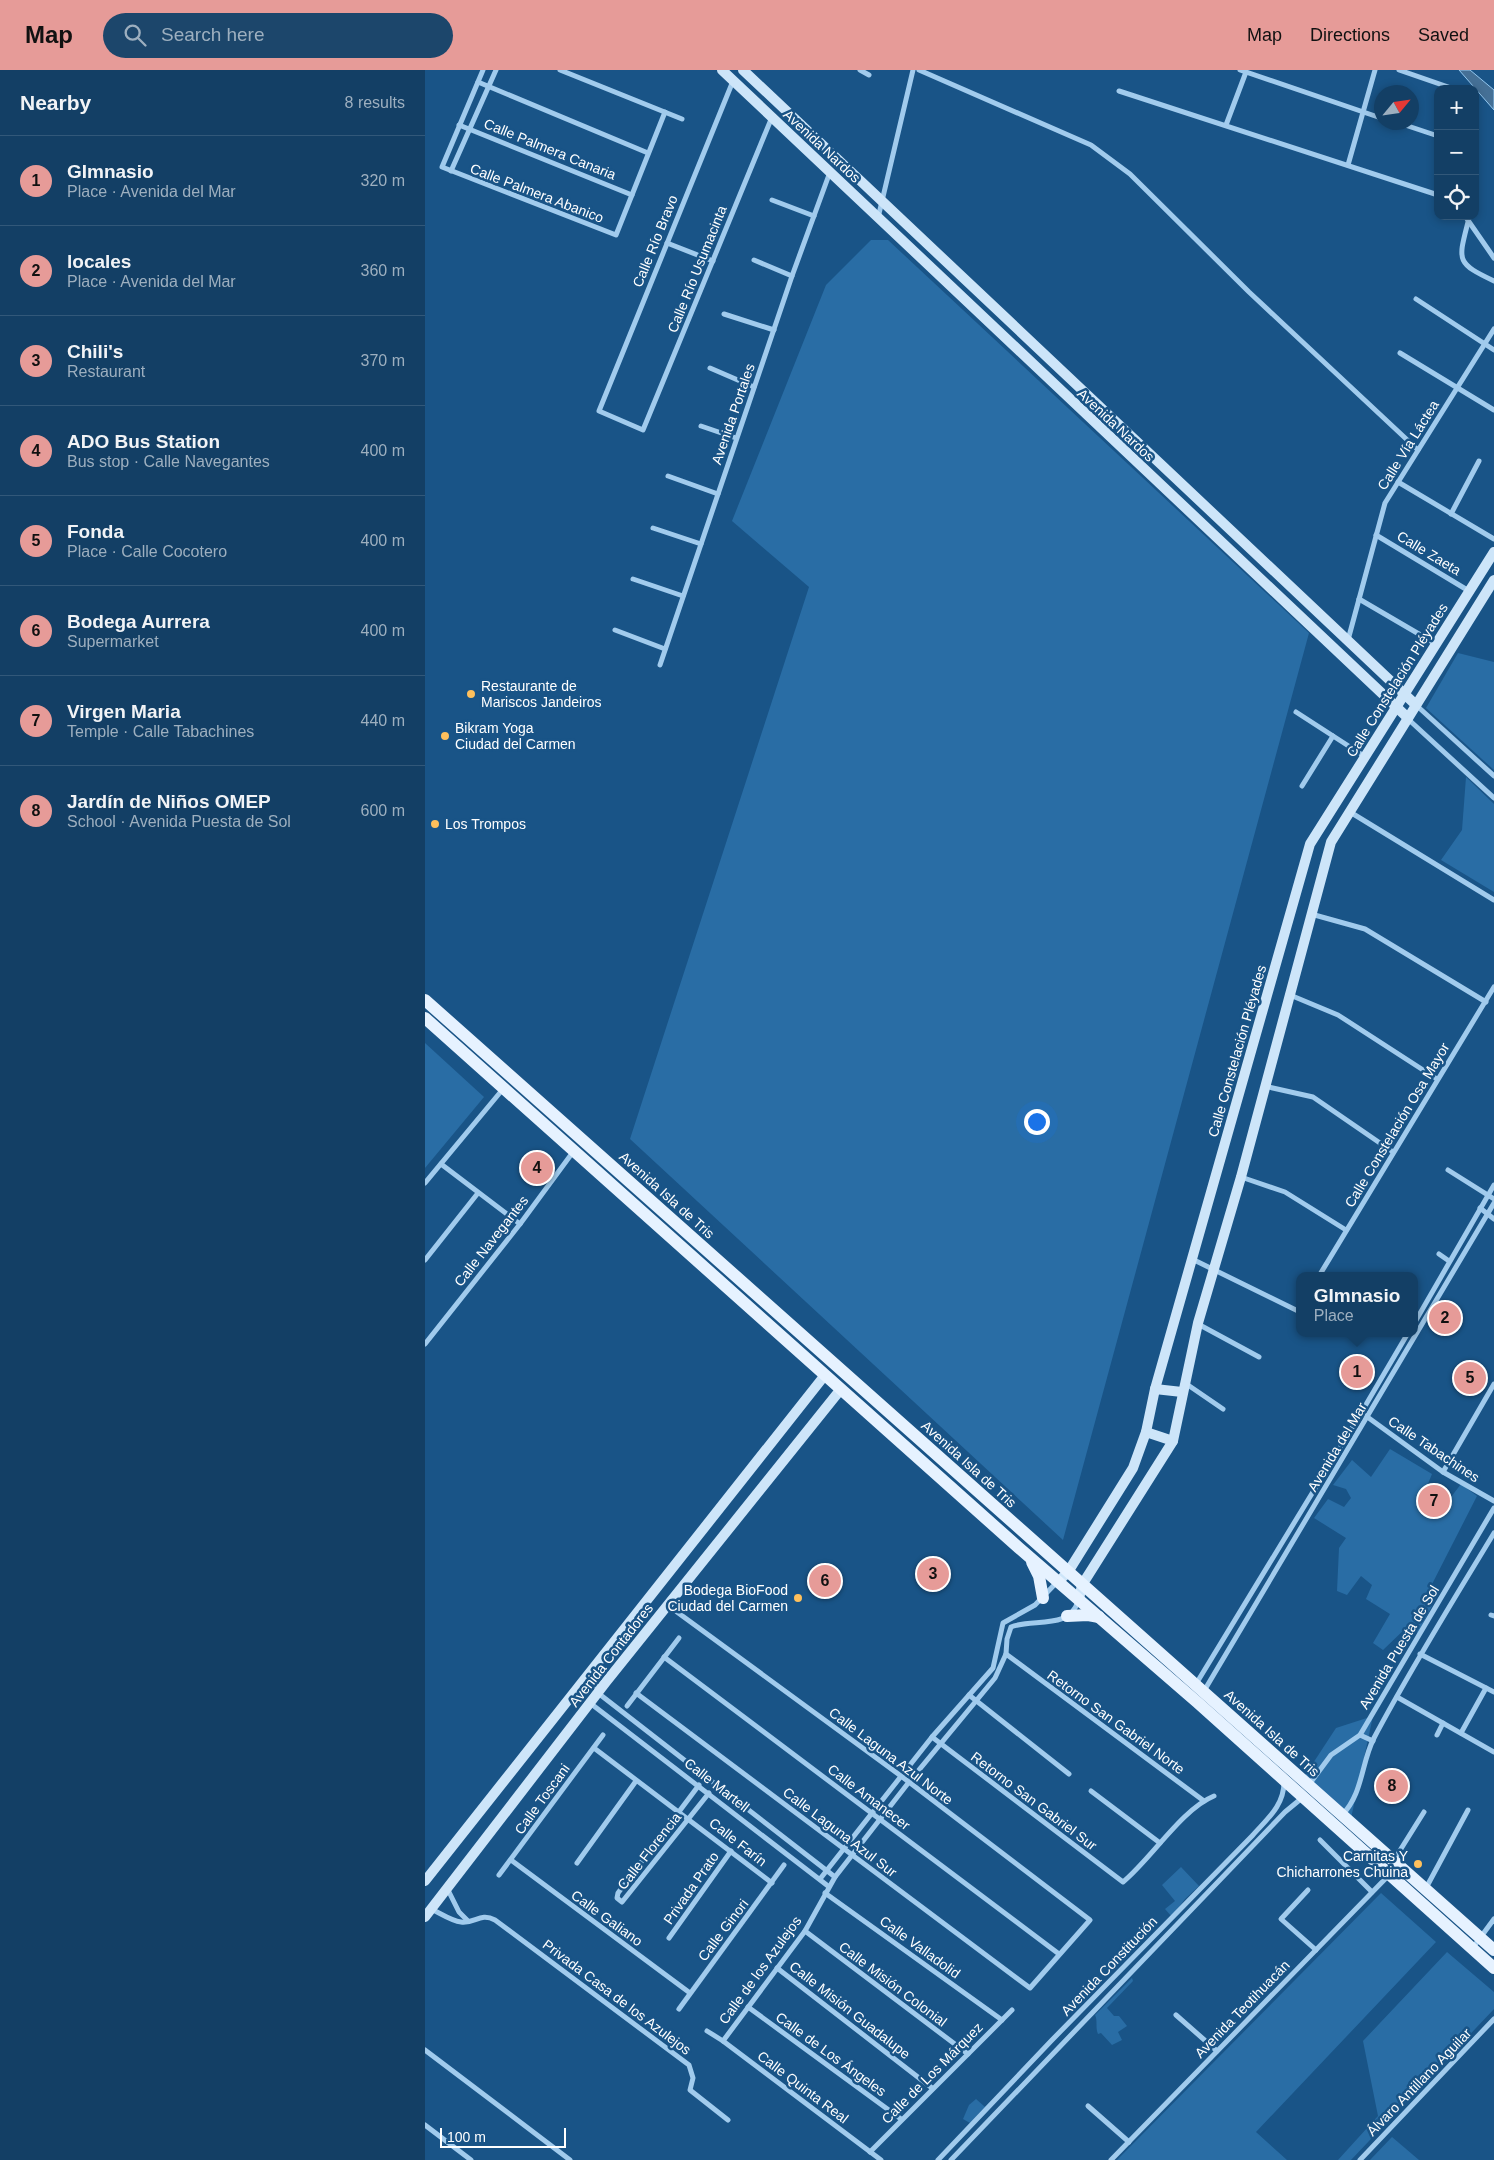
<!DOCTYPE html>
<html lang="en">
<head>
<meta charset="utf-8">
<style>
	body { margin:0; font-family:Arial,sans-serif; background:#1c466b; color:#f1f3f6 }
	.controls { position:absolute; right:15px; top:15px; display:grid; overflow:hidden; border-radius:10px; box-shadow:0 2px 8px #0003 }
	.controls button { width:45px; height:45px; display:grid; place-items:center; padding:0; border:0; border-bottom:1px solid #325879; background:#133f65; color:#f1f3f6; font:25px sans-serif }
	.compass { position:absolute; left:949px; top:15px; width:45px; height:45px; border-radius:50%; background:#133f65; box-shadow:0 2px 8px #0003; rotate:61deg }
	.scale { position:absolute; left:15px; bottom:12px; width:126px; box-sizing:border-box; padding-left:5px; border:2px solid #fff; border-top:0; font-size:14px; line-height:18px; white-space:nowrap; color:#fff; -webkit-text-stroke:4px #195487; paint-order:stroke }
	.you { position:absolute; left:611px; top:1051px; width:18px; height:18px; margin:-12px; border:4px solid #fff; border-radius:50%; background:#1a73e8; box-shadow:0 0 0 8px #1a73e833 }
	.badge { display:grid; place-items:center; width:32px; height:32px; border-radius:50%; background:#e69b98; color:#111; font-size:16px; font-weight:700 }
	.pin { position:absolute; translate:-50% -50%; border:2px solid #fff; box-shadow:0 1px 5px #0006 }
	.popup { position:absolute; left:871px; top:1202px; width:122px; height:65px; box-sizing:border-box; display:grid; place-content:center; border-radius:10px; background:#133f65; filter:drop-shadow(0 1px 4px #0005); font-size:16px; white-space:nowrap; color:#9dafbf }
	.popup b { font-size:19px; color:#f1f3f6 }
	.popup::after { content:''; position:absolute; left:50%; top:100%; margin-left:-10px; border:10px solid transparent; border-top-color:#133f65 }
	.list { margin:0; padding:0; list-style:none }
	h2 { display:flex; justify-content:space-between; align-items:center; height:65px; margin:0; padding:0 20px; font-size:21px }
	h2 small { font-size:16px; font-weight:400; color:#9dafbf }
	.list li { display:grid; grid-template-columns:32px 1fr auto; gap:15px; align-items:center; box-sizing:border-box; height:90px; padding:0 20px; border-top:1px solid #325879 }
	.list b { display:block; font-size:19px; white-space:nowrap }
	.list p { margin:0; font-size:16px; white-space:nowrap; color:#9dafbf }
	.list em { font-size:16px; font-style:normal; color:#9dafbf }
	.icon { flex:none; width:28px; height:28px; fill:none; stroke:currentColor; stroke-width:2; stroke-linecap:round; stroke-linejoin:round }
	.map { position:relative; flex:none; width:1069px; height:2090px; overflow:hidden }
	header { display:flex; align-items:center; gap:30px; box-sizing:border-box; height:70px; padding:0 25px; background:#e69b98; color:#111 }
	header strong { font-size:24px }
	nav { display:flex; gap:28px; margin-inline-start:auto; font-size:18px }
	.search { width:350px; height:45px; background:#1c466b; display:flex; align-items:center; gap:12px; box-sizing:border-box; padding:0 18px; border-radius:28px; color:#9dafbf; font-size:19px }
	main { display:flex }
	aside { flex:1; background:#133f65 }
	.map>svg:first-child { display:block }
	.green { fill:#296da5 }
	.water { fill:#457096; stroke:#93c7ef }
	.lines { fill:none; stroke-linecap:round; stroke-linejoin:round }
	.street { stroke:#a1cbed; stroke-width:5 }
	.secondary { stroke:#cde5f9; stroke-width:10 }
	.primary { stroke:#e6f2ff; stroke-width:12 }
	.poi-dot { fill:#ffc05c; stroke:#195487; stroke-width:2 }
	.labels { text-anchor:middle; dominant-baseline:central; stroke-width:5; stroke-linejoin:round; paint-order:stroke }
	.street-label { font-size:14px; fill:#fff; stroke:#195487 }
	.poi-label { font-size:14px; fill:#fff; stroke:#195487; text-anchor:start }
</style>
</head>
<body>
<header>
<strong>Map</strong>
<div class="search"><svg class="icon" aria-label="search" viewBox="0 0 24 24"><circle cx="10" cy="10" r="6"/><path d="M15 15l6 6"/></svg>Search here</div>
<nav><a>Map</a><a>Directions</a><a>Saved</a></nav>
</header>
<main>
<aside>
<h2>Nearby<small>8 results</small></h2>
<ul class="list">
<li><span class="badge">1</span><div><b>GImnasio</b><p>Place · Avenida del Mar</p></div><em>320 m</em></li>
<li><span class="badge">2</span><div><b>locales</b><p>Place · Avenida del Mar</p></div><em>360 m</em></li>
<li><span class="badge">3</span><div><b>Chili's</b><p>Restaurant</p></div><em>370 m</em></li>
<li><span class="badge">4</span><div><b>ADO Bus Station</b><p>Bus stop · Calle Navegantes</p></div><em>400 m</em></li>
<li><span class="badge">5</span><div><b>Fonda</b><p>Place · Calle Cocotero</p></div><em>400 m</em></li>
<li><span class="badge">6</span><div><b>Bodega Aurrera</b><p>Supermarket</p></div><em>400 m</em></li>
<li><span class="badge">7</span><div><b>Virgen Maria</b><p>Temple · Calle Tabachines</p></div><em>440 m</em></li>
<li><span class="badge">8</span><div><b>Jardín de Niños OMEP</b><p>School · Avenida Puesta de Sol</p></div><em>600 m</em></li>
</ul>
</aside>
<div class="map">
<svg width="1069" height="2090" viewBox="0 0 1069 2090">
	<rect width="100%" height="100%" fill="#195487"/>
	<g class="green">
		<polygon points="446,170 463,170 884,563 638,1470 205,1069 384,517 307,451 401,215"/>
		<polygon points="1033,583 1069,592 1069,700 1001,638"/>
		<polygon points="1041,707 1069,734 1069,822 1016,790 1037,760"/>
		<polygon points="0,973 59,1027 0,1098"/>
		<polygon points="965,1379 1007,1404 993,1438 1010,1448 1036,1414 1052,1426 1003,1522 1012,1526 993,1563 983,1556 958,1580 948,1573 965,1544 941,1529 947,1515 936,1506 922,1525 912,1521 914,1478 921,1468 889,1448 903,1429 919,1437 926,1428 921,1419 908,1415 927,1390 946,1407"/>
		<polygon points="948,1646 925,1753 877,1710 911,1658"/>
		<polygon points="756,1797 774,1816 760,1829 747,1847 740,1839 750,1831 737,1815"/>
		<polygon points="956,1823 1011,1872 831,2062 862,2090 692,2090"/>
		<polygon points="1022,1882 1069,1922 1069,1939 926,2090 913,2090 953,2046 938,1971"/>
		<path d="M707 1908 708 1911 682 1938 689 1946H694L702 1956 693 1962 697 1970 687 1975 676 1963 673 1964C670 1957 673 1951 670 1945Z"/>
		<polygon points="551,2029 560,2037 545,2053 538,2049 544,2035"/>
		<polygon points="967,2067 994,2090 945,2090"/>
	</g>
	<polygon class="water" points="1034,0 1045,0 1069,20 1069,40"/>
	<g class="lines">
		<g class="street">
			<polyline points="58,0 17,97 191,165 240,42"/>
			<polyline points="135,0 257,49"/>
			<polyline points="435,0 444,5"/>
			<polyline points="494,0 666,75 705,104 824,222 993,380"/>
			<polyline points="815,0 956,48"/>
			<polyline points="974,0 1029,19"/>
			<polyline points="308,11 174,341 218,360 347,47"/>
			<polyline points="53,12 223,83"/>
			<polyline points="694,21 1013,125"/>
			<polyline points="971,52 1013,66"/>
			<polyline points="34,55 207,125"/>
			<polyline points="801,55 821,2"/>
			<polyline points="923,95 950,0"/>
			<polyline points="26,101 71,0"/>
			<polyline points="347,130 389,146"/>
			<polyline points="1040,146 1069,188"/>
			<polyline points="453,148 488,0"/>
			<path d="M1043 152C1033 191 1031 193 1069 211"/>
			<polyline points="242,173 288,191"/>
			<polyline points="329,190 367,206"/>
			<polyline points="991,229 1069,280"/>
			<polyline points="299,244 349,260"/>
			<polyline points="975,283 1069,340"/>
			<polyline points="285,298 329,317"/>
			<polyline points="276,356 311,368"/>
			<polyline points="243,406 293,424"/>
			<polyline points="973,412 1069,469"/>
			<polyline points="1026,444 1054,391"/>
			<polyline points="228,458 276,474"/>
			<polyline points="951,465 1044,521"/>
			<polyline points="208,509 258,526"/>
			<polyline points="934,529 1011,574"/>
			<polyline points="190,560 240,579"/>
			<polyline points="923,570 960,433 1069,259"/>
			<polyline points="235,595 367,206 405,102"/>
			<polyline points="991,635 1069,706"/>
			<polyline points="871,642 939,686"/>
			<polyline points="983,649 1069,728"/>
			<polyline points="877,716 908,666"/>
			<polyline points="925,742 1069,830"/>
			<polyline points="886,844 940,859 1061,932"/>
			<polyline points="865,925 913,945 1012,1009"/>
			<polyline points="839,1016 888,1027 968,1082"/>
			<polyline points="16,1094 95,1154"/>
			<polyline points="1023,1100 1069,1129"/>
			<polyline points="816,1107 860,1122 921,1160"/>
			<polyline points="0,1113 78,1019"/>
			<polyline points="1055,1138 1069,1149"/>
			<polyline points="1014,1184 1024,1191"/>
			<polyline points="767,1189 873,1241 874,1239"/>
			<polyline points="0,1190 53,1123"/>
			<polyline points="894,1206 1069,917"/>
			<polyline points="990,1252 1069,1115"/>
			<polyline points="773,1254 834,1287"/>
			<polyline points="0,1274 95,1154 148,1082"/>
			<polyline points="760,1313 798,1339"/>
			<polyline points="941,1346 1018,1402 1069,1431"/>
			<polyline points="1018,1402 1069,1314"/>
			<polyline points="1066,1545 1069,1546"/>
			<polyline points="581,1584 779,1731"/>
			<polyline points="995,1584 1069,1622"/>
			<polyline points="239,1587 634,1884"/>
			<polyline points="161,1608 171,1615 173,1623 410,1807"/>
			<polyline points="771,1614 936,1343 983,1263"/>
			<polyline points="779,1621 1069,1133"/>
			<polyline points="211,1623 605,1918 665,1850 476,1706 252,1542"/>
			<polyline points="544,1625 644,1704"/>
			<polyline points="972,1627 1069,1682"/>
			<polyline points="165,1633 403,1816"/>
			<polyline points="202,1636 254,1568"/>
			<polyline points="1036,1663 1061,1618"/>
			<polyline points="935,1665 948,1671"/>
			<polyline points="1012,1665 1018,1653"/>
			<path d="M507 1667 698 1812C726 1789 757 1739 789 1726"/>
			<polyline points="169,1678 347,1813"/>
			<polyline points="274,1715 193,1823 192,1828 197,1832 284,1723"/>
			<polyline points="883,1716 906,1685 935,1665 1069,1438"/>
			<polyline points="666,1721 735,1773"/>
			<path d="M917 1745C938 1724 936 1693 949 1668 986 1598 1028 1531 1069 1463"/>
			<polyline points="895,1770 947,1822"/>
			<polyline points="86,1790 265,1923"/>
			<polyline points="969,1790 999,1742"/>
			<polyline points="152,1793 211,1711"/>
			<polyline points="74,1805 178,1665"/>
			<polyline points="395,1809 507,1667 568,1598 578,1553 610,1535 633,1511"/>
			<polyline points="22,1818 34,1842 43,1851"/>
			<polyline points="1001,1818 1043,1740"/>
			<polyline points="883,1820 856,1849 891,1880"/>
			<polyline points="400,1823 577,1950"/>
			<path d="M6 1839C15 1843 26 1851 36 1852 50 1854 55 1842 70 1850L264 1995 268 2008 265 2020 303 2050"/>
			<polyline points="380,1861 543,1984"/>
			<polyline points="244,1868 306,1781"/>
			<polyline points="1047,1879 1069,1849"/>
			<polyline points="352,1898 507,2018"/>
			<polyline points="323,1937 476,2049"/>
			<polyline points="254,1939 359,1795"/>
			<polyline points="751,1945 792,1981"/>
			<polyline points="282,1961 298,1971 456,2090"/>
			<path d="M298 1971 380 1861 410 1807 484 1712 570 1608 581 1584 582 1569 586 1557C607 1548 645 1560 653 1531"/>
			<polyline points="0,1980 145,2090"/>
			<polyline points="663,2036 704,2072"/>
			<polyline points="0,2055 46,2090"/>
			<polyline points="445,2082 587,1940"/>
			<path d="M513 2090 627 1970 827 1766C842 1749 859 1736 859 1712"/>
			<polyline points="526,2090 860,1742 877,1728"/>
			<polyline points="686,2090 964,1805"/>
			<polyline points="935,2090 1069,1949"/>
		</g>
		<g class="secondary">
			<polyline points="297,0 983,648"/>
			<polyline points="318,0 991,635"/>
			<polyline points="730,1319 757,1322"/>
			<polyline points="721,1362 748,1371"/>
			<polyline points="638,1507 643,1502 708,1398 721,1362 730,1319 885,774 1069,482"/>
			<polyline points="654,1529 657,1515 748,1371 773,1253 816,1107 906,772 1069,510"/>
			<polyline points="0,1811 400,1305"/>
			<polyline points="0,1847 181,1612 416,1319"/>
		</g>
		<g class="primary">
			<polyline points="0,930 1069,1880"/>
			<polyline points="0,948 594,1478 772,1632 1069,1898"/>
			<polyline points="607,1492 614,1506 618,1528"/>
			<polyline points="642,1546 663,1545 674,1547"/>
		</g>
	</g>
	<g class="poi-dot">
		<circle cx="46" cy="624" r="5"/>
		<circle cx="20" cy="666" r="5"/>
		<circle cx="10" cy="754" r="5"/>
		<circle cx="373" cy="1528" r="5"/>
		<circle cx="993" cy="1794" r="5"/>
	</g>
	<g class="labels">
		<g class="street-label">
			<text transform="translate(397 76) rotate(43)">Avenida Nardos</text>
			<text transform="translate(125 79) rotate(22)">Calle Palmera Canaria</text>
			<text transform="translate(112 123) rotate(21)">Calle Palmera Abanico</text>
			<text transform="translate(230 171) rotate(-68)">Calle Río Bravo</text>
			<text transform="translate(272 199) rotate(-68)">Calle Río Usumacinta</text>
			<text transform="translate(308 344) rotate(-71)">Avenida Portales</text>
			<text transform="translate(691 355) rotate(43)">Avenida Nardos</text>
			<text transform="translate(983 375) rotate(-58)">Calle Vía Láctea</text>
			<text transform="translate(1004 483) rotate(31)">Calle Zaeta</text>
			<text transform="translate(972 610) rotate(-58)">Calle Constelación Pléyades</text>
			<text transform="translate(812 981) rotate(-74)">Calle Constelación Pléyades</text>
			<text transform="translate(972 1055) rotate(-59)">Calle Constelación Osa Mayor</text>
			<text transform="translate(242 1125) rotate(42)">Avenida Isla de Tris</text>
			<text transform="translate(66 1171) rotate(-52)">Calle Navegantes</text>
			<text transform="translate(912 1377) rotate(-59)">Avenida del Mar</text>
			<text transform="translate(1009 1379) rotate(34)">Calle Tabachines</text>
			<text transform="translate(544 1394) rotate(42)">Avenida Isla de Tris</text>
			<text transform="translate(974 1577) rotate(-59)">Avenida Puesta de Sol</text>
			<text transform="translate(186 1585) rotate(-52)">Avenida Contadores</text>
			<text transform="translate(691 1652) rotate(36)">Retorno San Gabriel Norte</text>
			<text transform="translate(847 1663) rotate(42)">Avenida Isla de Tris</text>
			<text transform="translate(466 1686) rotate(37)">Calle Laguna Azul Norte</text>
			<text transform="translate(292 1715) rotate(38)">Calle Martell</text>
			<text transform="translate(444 1727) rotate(37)">Calle Amanecer</text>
			<text transform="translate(117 1729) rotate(-54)">Calle Toscani</text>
			<text transform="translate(609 1731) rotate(37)">Retorno San Gabriel Sur</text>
			<text transform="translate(415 1762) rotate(37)">Calle Laguna Azul Sur</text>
			<text transform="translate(313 1772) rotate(38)">Calle Farín</text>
			<text transform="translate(224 1781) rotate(-52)">Calle Florencia</text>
			<text transform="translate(266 1818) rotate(-55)">Privada Prato</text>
			<text transform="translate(182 1848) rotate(36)">Calle Galiano</text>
			<text transform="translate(298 1860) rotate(-53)">Calle Ginori</text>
			<text transform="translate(495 1877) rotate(36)">Calle Valladolid</text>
			<text transform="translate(684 1896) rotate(-46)">Avenida Constitución</text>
			<text transform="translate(335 1900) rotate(-54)">Calle de los Azulejos</text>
			<text transform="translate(468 1914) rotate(37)">Calle Misión Colonial</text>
			<text transform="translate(192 1927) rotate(37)">Privada Casa de los Azulejos</text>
			<text transform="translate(817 1939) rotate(-46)">Avenida Teotihuacán</text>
			<text transform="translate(425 1940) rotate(38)">Calle Misión Guadalupe</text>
			<text transform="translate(406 1984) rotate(36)">Calle de Los Ángeles</text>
			<text transform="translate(507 2003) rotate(-45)">Calle de Los Márquez</text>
			<text transform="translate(994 2012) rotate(-46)">Álvaro Antillano Aguilar</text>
			<text transform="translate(378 2017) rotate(37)">Calle Quinta Real</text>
		</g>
		<g class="poi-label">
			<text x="56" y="616">Restaurante de<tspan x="56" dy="16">Mariscos Jandeiros</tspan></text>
			<text x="30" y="658">Bikram Yoga<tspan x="30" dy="16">Ciudad del Carmen</tspan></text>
			<text x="20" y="754">Los Trompos</text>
			<text x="363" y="1520" text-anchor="end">Bodega BioFood<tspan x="363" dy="16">Ciudad del Carmen</tspan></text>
			<text x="983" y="1786" text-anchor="end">Carnitas Y<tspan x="983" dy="16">Chicharrones Chuina</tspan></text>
		</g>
	</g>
</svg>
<div class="controls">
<button>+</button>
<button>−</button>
<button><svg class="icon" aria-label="locate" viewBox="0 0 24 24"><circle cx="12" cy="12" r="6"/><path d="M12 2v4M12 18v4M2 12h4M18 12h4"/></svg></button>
</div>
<svg class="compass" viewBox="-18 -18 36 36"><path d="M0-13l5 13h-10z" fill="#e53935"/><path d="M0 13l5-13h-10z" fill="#9dafbf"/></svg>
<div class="scale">100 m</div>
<div class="you"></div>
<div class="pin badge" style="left:932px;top:1302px">1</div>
<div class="popup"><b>GImnasio</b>Place</div>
<div class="pin badge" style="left:1020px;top:1248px">2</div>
<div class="pin badge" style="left:508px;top:1504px">3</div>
<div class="pin badge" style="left:112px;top:1098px">4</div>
<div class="pin badge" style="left:1045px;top:1308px">5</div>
<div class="pin badge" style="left:400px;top:1511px">6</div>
<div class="pin badge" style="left:1009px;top:1431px">7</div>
<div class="pin badge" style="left:967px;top:1716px">8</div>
</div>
</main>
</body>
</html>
